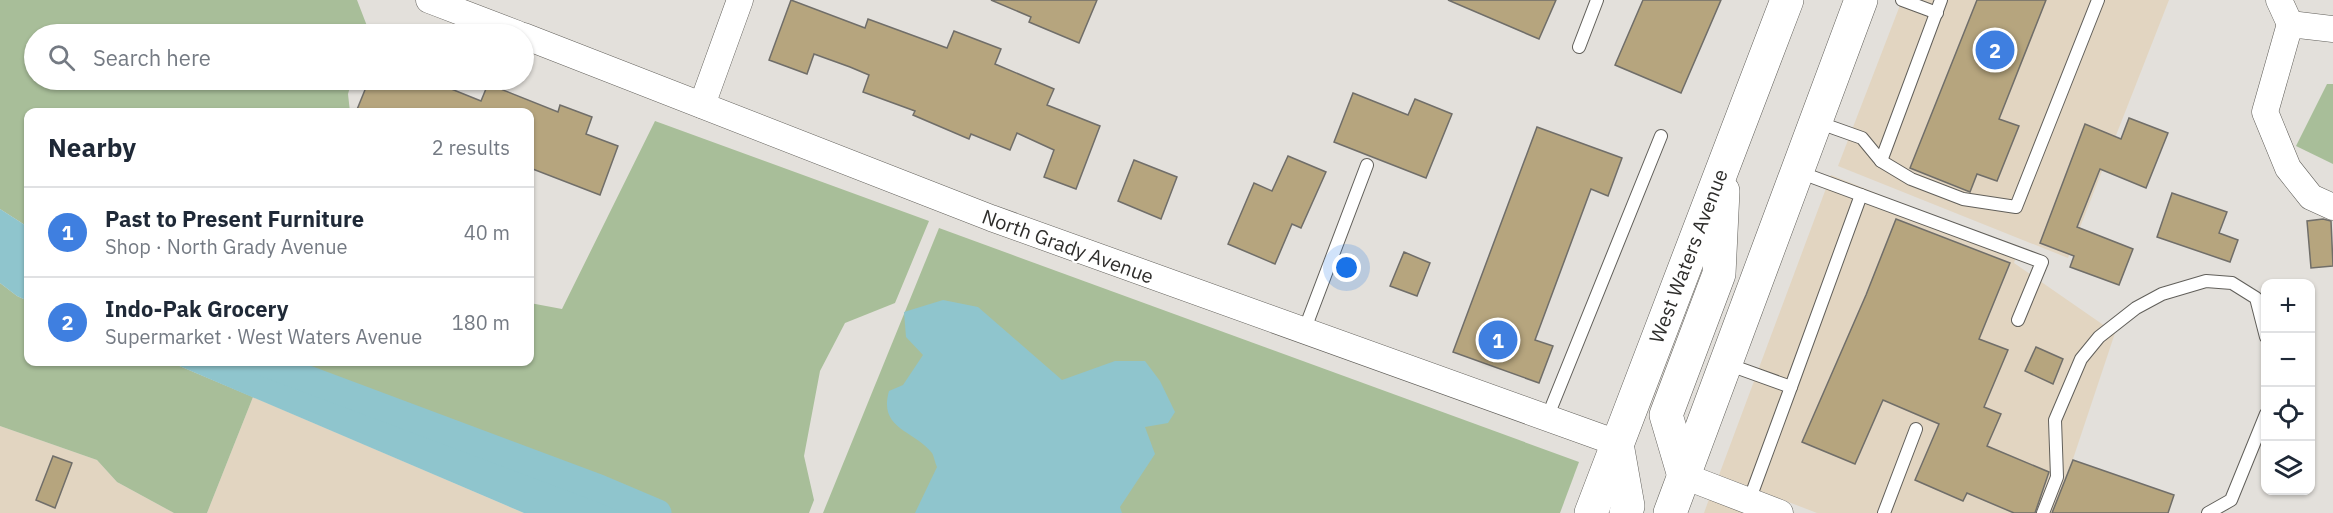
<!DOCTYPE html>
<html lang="en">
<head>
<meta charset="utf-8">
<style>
	body { margin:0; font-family:"IBM Plex Sans",sans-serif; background:#f6f6f7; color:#1f2937 }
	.controls { position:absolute; right:18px; bottom:18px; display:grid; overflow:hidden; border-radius:12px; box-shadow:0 2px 4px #0004 }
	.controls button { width:54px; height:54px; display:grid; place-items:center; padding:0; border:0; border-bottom:2px solid #e0e1e3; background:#fff; color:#1f2937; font:30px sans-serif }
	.you { position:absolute; left:1347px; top:268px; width:21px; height:21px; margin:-15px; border:4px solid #fff; border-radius:50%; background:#1a73e8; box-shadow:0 0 0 9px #1a73e833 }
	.badge { display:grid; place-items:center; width:39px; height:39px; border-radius:50%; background:#1a73e8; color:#fff; font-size:20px; font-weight:700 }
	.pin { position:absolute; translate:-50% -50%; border:3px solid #fff; box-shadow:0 2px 6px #0006 }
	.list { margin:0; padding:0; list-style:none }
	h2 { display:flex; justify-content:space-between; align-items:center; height:78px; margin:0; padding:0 24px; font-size:26px }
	h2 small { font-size:20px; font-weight:400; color:#747a83 }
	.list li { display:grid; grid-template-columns:39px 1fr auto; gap:18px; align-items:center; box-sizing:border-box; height:90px; padding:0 24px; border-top:2px solid #e0e1e3 }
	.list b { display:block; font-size:22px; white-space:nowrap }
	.list p { margin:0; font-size:20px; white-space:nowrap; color:#747a83 }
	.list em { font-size:20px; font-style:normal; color:#747a83 }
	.icon { flex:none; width:33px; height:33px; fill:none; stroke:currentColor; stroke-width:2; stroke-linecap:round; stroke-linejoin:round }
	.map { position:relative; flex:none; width:2333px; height:513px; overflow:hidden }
	.search { position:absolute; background:#fff; box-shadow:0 2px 4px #0004; left:24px; top:24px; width:510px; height:66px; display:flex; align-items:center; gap:15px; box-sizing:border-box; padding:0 21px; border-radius:33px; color:#747a83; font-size:22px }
	.panel { position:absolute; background:#fff; box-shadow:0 2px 4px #0004; left:24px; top:108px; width:510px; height:258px; border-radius:12px }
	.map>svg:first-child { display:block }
	.commercial { fill:#e2d5c1 }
	.green { fill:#a8be99 }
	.water { fill:#8fc5cd }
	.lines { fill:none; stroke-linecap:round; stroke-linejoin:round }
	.canal { stroke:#8fc5cd; stroke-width:27 }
	.building { fill:#b6a57e; stroke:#706e69; stroke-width:1.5 }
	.lane-casing { stroke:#615f5a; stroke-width:14 }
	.street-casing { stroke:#615f5a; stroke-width:27 }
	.secondary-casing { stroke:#615f5a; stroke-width:34 }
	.lane { stroke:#fff; stroke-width:12 }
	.street { stroke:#fff; stroke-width:26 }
	.secondary { stroke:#fff; stroke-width:33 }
	.labels { text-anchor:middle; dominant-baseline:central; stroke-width:4.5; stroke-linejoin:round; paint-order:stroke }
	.street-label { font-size:20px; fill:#2f2e2c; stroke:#fff }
</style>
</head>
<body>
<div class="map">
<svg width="2333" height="513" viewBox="0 0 2333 513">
	<rect width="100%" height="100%" fill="#e3e0db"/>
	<g class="commercial">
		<polygon points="1902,0 2169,0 2068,258 1838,166"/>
		<polygon points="1831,175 2018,250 2014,263 2115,333 2055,513 1817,513 1719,475"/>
		<polygon points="253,397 524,513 207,513"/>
		<polygon points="0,426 97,460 117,482 174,513 0,513"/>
		<polygon points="1709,499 1744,513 1704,513"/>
	</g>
	<g class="green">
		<polygon points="0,0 357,0 367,26 365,34 34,34 34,80 352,80 348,94 350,112 28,112 28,227 0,209"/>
		<polygon points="2327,84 2333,84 2333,164 2296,146"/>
		<polygon points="655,121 929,221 895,303 845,323 820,371 804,456 814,500 809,513 652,513 259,362 530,362 530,303 562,309"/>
		<polygon points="939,228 1579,462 1560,513 823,513"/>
		<polygon points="0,283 17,296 28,301 28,362 170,362 253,397 207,513 174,513 117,482 97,460 0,426"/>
	</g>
	<g class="water">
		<polygon points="0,209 28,227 28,301 17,296 0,283"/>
		<path d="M943 300 978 307 1062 380 1115 361H1145L1160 381 1175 412 1168 423 1145 427 1155 454 1120 507 1122 513H915L937 467C935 463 934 456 932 453 914 430 878 429 889 391L903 385 923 355 906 337 904 312Z"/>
		<polygon points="170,362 259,362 652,513 524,513"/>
	</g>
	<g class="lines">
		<polyline class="canal" points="262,362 599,488 658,513"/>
	</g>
	<g class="building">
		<polygon points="791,0 865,28 868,19 947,48 954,31 1001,49 995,64 1054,89 1047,105 1100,126 1076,189 1044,177 1054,150 1017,133 1010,150 971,134 969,139 913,115 915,111 863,92 869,75 850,67 814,54 807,74 769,60"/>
		<polygon points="991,0 1097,0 1079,43 1029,22 1031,17"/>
		<polygon points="1448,0 1556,0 1539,39"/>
		<polygon points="1643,0 1721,0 1681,93 1615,65"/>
		<polygon points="1977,0 2046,0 1999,119 2019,126 1997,181 1977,174 1970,192 1910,168"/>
		<polygon points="369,80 429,80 481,101 488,84 558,112 560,105 592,117 586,134 618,146 600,195 530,168 530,112 356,112"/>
		<polygon points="1353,93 1408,115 1415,99 1452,114 1426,178 1334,142"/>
		<polygon points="2129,118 2168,133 2146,188 2100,169 2077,227 2133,249 2119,285 2070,267 2074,256 2040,243 2085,124 2121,139"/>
		<polygon points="1537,127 1622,158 1608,196 1591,189 1535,340 1553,346 1539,383 1453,352"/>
		<polygon points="1288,156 1326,172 1301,228 1292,224 1275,264 1228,244 1254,183 1272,191"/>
		<polygon points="1134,160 1177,177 1161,219 1118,201"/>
		<polygon points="2172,193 2227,212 2219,233 2238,240 2230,262 2157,237"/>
		<polygon points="1896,219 2010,263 1979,339 2008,350 1984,407 2001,414 1987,446 2049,472 2035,513 2014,513 1967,493 1963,501 1915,480 1939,424 1883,400 1855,464 1802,442 1866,295"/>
		<polygon points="2323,219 2331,221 2333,266 2311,268 2307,221"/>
		<polygon points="1404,252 1430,263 1417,296 1390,286"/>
		<polygon points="2036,347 2063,359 2053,384 2025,371"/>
		<polygon points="53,456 72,463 55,508 36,500"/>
		<polygon points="2073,460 2174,495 2168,513 2052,513"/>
	</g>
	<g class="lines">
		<defs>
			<g id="lane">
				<polyline points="1902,0 1937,13"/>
				<polyline points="1579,47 1597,0"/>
				<polyline points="1817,122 1862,138 1881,161 1911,179 1963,199 2016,207 2098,0"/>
				<polyline points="1881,161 1941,0"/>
				<polyline points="1799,172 2042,262 2018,320"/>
				<polyline points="1304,331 1367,165"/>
				<polyline points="1727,364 1791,387 1749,501"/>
				<polyline points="1791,387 1861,195"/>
				<polyline points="1547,418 1661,136"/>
				<polyline points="1884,513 1916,429"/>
				<polyline points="2043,513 2057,477 2055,420 2081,359 2099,337 2136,308 2162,294 2206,281 2232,283 2256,298 2266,337"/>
				<polyline points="2208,513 2231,500 2266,414"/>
			</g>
			<g id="street">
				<polyline points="429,0 518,34"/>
				<polyline points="2279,0 2290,24"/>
				<polyline points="2333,29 2290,24 2265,112 2288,168 2311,197 2333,207"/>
				<polyline points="524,36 991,218 1617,443"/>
				<polyline points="702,105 740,0"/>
				<polyline points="1684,476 1780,513"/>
			</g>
			<g id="secondary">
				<polyline points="1617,444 1628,506 1626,513"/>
				<polyline points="1684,476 1666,415 1719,274 1723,191"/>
				<polyline points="1591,513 1787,0"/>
				<polyline points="1670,513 1861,0"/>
			</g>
		</defs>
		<use href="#lane" class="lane-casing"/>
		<use href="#street" class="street-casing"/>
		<use href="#secondary" class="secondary-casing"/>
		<use href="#lane" class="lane"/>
		<use href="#street" class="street"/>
		<use href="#secondary" class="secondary"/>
	</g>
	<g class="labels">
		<g class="street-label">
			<text transform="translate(1068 246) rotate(20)">North Grady Avenue</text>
			<text transform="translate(1688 256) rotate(-69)">West Waters Avenue</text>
		</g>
	</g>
</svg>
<div class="controls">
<button>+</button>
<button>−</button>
<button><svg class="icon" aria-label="locate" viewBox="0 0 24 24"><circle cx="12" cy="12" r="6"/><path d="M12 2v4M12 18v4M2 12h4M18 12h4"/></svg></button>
<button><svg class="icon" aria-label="layers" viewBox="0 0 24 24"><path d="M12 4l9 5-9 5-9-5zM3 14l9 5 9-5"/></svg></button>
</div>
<div class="you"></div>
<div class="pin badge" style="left:1498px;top:340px;background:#3f7fe0">1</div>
<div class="pin badge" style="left:1995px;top:50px;background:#3f7fe0">2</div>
<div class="search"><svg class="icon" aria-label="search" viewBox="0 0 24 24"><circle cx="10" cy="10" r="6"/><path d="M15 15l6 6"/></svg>Search here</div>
<section class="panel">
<h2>Nearby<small>2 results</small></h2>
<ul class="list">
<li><span class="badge" style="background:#3f7fe0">1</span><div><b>Past to Present Furniture</b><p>Shop · North Grady Avenue</p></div><em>40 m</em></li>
<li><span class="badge" style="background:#3f7fe0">2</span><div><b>Indo-Pak Grocery</b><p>Supermarket · West Waters Avenue</p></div><em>180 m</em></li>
</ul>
</section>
</div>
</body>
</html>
